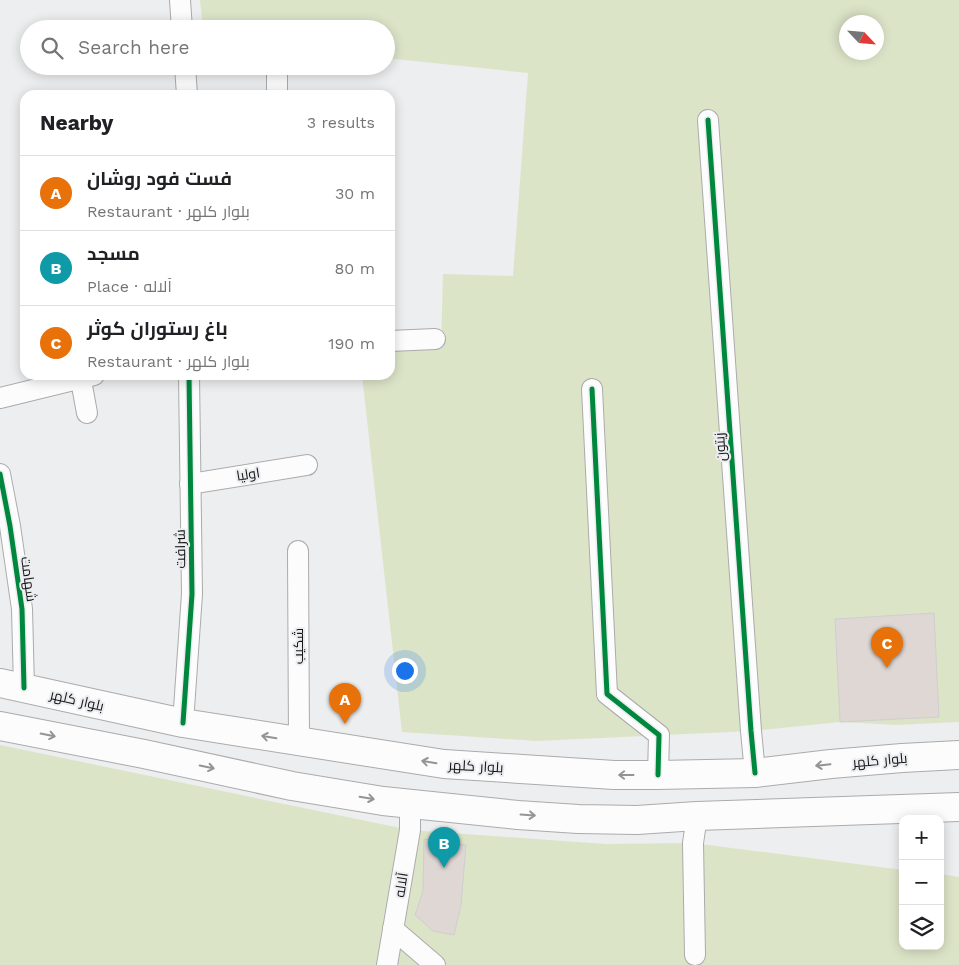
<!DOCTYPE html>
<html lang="en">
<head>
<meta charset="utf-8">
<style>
	body { margin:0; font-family:"Work Sans",Cairo,sans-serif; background:#f2f2f2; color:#202124 }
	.controls { position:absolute; right:15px; bottom:15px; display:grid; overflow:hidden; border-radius:10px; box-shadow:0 2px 12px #0003 }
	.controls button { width:45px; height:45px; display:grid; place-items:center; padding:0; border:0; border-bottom:1px solid #e0e0e0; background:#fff; color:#202124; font:25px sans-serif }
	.compass { position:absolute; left:839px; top:15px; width:45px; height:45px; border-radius:50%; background:#fff; box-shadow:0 2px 12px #0003; rotate:116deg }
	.you { position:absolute; left:404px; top:670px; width:18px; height:18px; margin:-12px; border:4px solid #fff; border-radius:50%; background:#1a73e8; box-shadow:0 0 0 8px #1a73e833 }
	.badge { display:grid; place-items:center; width:32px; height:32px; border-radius:50%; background:#616263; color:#fff; font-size:16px; font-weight:700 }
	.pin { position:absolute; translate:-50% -41px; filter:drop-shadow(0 1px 2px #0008) }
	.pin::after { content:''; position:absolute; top:26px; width:18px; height:15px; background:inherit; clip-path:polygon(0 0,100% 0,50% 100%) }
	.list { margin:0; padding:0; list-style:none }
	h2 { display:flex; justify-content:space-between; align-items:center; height:65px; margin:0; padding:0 20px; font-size:21px }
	h2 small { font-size:16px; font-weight:400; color:#757577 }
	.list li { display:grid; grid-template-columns:32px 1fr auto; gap:15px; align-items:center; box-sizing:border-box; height:75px; padding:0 20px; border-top:1px solid #e0e0e0 }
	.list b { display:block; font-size:19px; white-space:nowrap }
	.list p { margin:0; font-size:16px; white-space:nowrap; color:#757577 }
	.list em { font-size:16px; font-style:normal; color:#757577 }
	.icon { flex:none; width:28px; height:28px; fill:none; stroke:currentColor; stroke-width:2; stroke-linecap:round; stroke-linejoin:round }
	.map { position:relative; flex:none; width:959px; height:965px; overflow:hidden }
	.search { position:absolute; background:#fff; box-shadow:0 2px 12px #0003; left:20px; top:20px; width:375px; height:55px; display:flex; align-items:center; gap:12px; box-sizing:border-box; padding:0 18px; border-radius:28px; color:#757577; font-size:19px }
	.panel { position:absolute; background:#fff; box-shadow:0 2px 12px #0003; left:20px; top:90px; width:375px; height:290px; border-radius:15px }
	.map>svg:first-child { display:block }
	.green { fill:#dce4c8; fill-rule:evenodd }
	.building { fill:#ded7d3; stroke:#cfcfcf }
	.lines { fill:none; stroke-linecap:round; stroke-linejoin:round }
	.minor-casing { stroke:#ababac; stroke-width:22 }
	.primary-casing { stroke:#ababac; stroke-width:30 }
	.minor { stroke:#fcfcfd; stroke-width:20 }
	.primary { stroke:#fcfcfd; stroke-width:28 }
	.cycleway-casing { stroke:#ecedf0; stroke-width:8 }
	.cycleway { stroke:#00873e; stroke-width:5 }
	.oneway { stroke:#949496 }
	.labels { text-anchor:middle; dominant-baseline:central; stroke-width:4; stroke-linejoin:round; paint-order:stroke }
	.street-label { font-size:14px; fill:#161617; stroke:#ecedf0 }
</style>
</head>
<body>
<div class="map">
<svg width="959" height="965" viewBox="0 0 959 965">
	<rect width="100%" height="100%" fill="#edeeef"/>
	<g class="green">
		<path d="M200 0H959V722L897 725 840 722 751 731 537 741 402 732 362 375H390V351L441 349 443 274 513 276 528 73 386 58V29H203ZM846 22H876V52H846Z"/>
		<polygon points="0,745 410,830 605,844 693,843 903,870 903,946 940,946 940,874 959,877 959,965 0,965"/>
	</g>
	<g class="building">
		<polygon points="934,613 939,717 840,722 835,619"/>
		<polygon points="424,839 466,845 461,905 454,935 433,931 415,915 423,891"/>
	</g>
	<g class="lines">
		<defs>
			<g id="minor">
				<polyline points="180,0 182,29"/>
				<polyline points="185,66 187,95"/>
				<polyline points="277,95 277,66"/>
				<polyline points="708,120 751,731 755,773"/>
				<polyline points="390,341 435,339"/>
				<polyline points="80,375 87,413"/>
				<polyline points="592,389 607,694 659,735 658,775"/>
				<polyline points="0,398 94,375"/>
				<polyline points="0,474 10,526 22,609 24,688"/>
				<polyline points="190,484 307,465"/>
				<polyline points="298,551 299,742"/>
				<polyline points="183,723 192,594 189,375"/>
				<polyline points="393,929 435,965"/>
				<polyline points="695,955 693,843 697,816"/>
				<polyline points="387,965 410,830 410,804"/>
			</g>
			<g id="primary">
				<polyline points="0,683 183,723 444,764 614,775 658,775 755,773 831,764 902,758 959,755"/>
				<polyline points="0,726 144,754 292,786 383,801 518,815 578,819 637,820 697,816 959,807"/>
			</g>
		</defs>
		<use href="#minor" class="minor-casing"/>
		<use href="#primary" class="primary-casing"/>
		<use href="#minor" class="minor"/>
		<use href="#primary" class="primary"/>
		<defs>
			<g id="cycleway">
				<polyline points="708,120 751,731 755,773"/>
				<polyline points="592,389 607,694 659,735 658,775"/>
				<polyline points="0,474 10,526 22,609 24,688"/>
				<polyline points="183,723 192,594 189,375"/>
			</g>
		</defs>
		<use href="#cycleway" class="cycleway-casing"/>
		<use href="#cycleway" class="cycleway"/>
	</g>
	<defs><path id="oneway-shaft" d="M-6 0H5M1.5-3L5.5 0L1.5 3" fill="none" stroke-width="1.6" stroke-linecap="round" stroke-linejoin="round" transform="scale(1.25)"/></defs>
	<g class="oneway">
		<use href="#oneway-shaft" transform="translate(48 735) rotate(11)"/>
		<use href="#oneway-shaft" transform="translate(269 737) rotate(-171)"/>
		<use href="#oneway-shaft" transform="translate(429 762) rotate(-171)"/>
		<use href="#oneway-shaft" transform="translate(823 765) rotate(174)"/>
		<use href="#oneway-shaft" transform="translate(207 767) rotate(12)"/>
		<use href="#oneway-shaft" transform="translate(626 775) rotate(-180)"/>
		<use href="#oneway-shaft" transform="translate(367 798) rotate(9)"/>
		<use href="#oneway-shaft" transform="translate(528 815) rotate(4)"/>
	</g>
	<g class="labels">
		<g class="street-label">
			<text transform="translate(720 447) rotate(-94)">زیتون</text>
			<text transform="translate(248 474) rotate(-9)">اولیا</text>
			<text transform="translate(180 549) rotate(-91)">شرافت</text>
			<text transform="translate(29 579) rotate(82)">شهامت</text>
			<text transform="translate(298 646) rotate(-90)">شکیب</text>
			<text transform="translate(77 700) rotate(13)">بلوار کلهر</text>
			<text transform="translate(880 760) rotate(-5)">بلوار کلهر</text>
			<text transform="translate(476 766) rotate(3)">بلوار کلهر</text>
			<text transform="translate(401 885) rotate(-81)">آلاله</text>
		</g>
	</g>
</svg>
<div class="controls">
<button>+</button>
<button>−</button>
<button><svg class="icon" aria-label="layers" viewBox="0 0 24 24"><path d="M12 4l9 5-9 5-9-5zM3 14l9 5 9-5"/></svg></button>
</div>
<svg class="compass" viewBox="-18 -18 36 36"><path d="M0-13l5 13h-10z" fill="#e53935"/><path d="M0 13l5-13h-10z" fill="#757577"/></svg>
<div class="you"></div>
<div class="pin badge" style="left:345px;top:724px;background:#e8710a">A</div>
<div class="pin badge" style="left:444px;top:868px;background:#0f9aa8">B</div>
<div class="pin badge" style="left:887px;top:668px;background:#e8710a">C</div>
<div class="search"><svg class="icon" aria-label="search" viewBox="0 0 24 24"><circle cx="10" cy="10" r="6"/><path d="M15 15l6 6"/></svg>Search here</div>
<section class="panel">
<h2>Nearby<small>3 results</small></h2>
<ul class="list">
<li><span class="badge" style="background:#e8710a">A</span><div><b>فست فود روشان</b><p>Restaurant · بلوار کلهر</p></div><em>30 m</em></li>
<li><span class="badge" style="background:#0f9aa8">B</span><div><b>مسجد</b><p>Place · آلاله</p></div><em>80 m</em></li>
<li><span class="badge" style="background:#e8710a">C</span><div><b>باغ رستوران کوثر</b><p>Restaurant · بلوار کلهر</p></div><em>190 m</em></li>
</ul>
</section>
</div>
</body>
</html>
